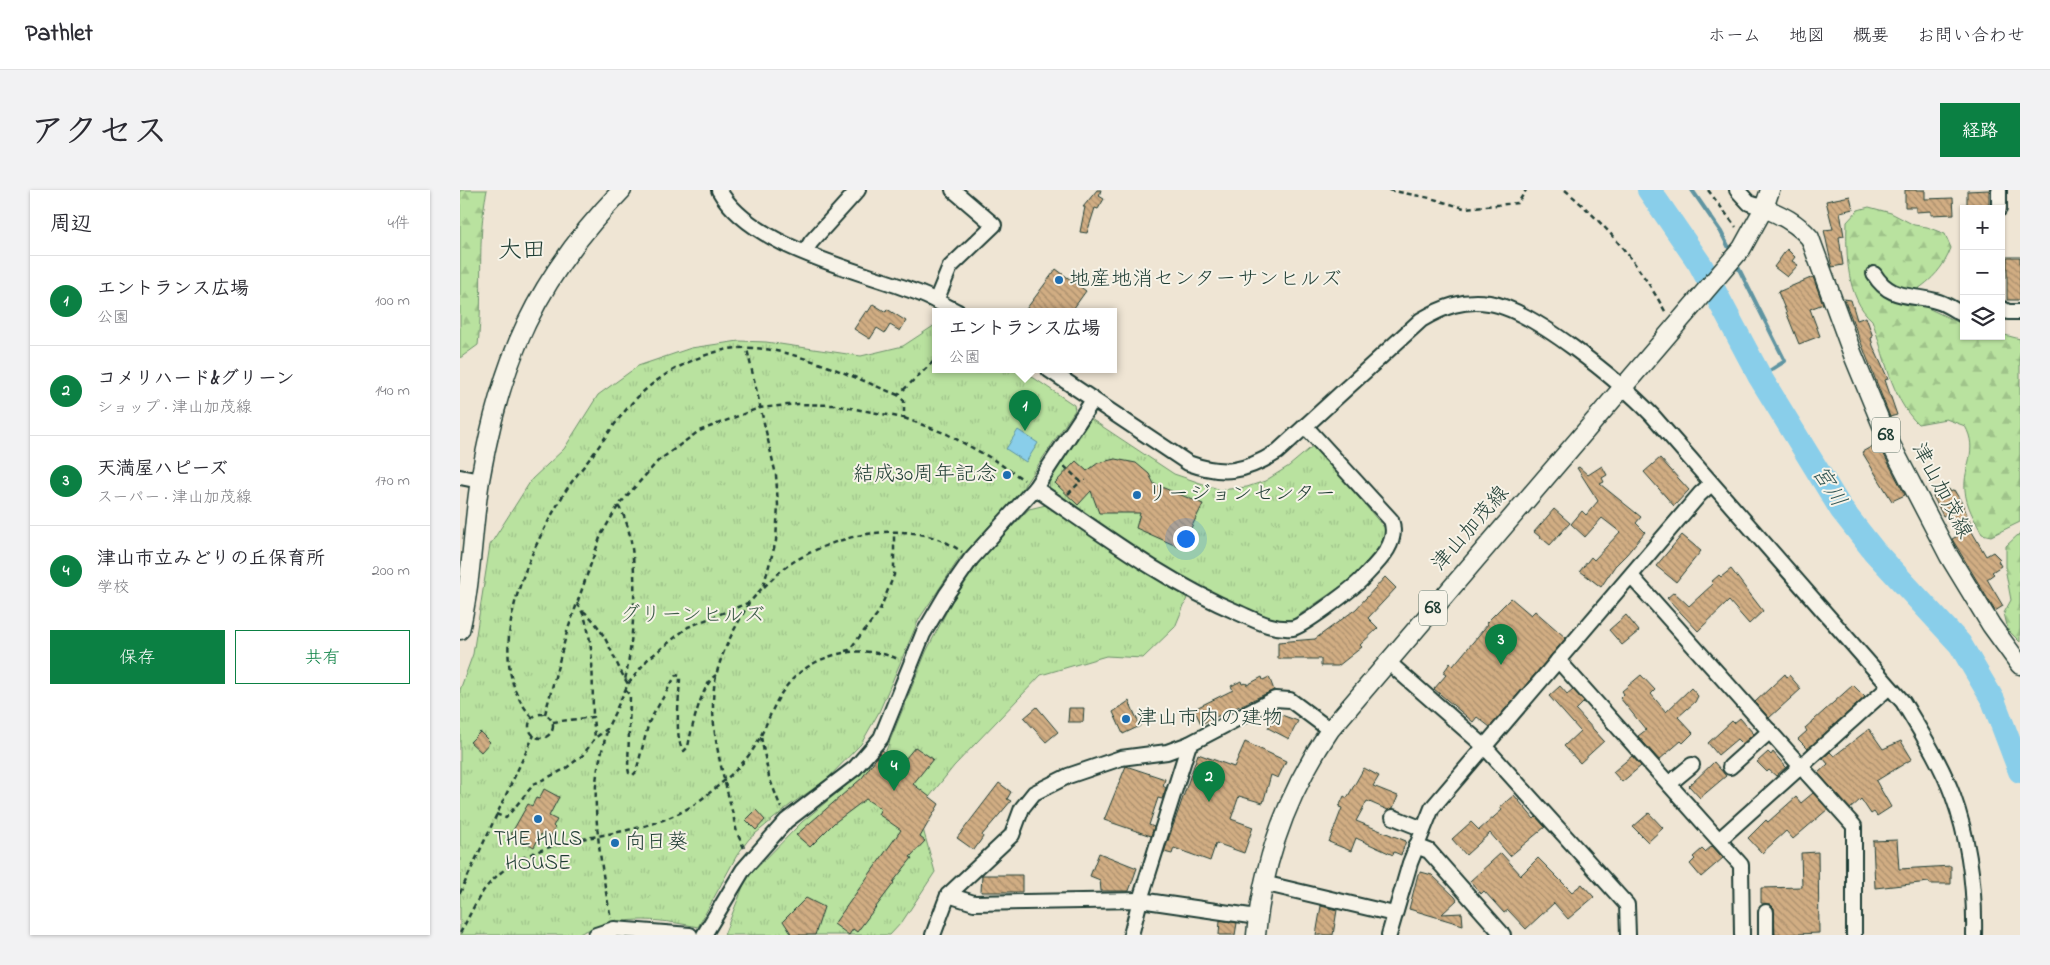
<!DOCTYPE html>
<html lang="ja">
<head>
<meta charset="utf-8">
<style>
	body { margin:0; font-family:"Indie Flower","Klee One",sans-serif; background:#f2f2f3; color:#2b2b33 }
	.controls { position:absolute; right:15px; top:15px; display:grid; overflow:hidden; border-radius:0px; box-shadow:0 1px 4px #0004 }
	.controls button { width:45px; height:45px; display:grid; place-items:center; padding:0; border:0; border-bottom:1px solid #e1e1e2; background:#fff; color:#2b2b33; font:25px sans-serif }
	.you { position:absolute; left:725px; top:348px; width:18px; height:18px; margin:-12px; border:4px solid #fff; border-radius:50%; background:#1a73e8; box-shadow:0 0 0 8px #1a73e833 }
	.badge { display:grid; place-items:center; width:32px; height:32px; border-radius:50%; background:#0b8043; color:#fff; font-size:16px; font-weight:700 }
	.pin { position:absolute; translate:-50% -41px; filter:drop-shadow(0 1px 2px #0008) }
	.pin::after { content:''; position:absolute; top:26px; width:18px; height:15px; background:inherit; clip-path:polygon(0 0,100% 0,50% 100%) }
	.popup { position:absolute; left:472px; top:118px; width:185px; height:65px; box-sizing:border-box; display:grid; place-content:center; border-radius:0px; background:#fff; filter:drop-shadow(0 1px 4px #0005); font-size:16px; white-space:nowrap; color:#7c7c81 }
	.popup b { font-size:19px; color:#2b2b33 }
	.popup::after { content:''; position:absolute; left:50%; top:100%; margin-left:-10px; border:10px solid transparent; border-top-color:#fff }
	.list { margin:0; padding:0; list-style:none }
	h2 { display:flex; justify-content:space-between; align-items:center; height:65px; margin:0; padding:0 20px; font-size:21px }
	h2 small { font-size:16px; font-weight:400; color:#7c7c81 }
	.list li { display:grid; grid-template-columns:32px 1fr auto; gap:15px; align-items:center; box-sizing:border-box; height:90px; padding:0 20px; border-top:1px solid #e1e1e2 }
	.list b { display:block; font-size:19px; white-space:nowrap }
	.list p { margin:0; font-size:16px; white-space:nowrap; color:#7c7c81 }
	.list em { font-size:16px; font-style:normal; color:#7c7c81 }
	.actions { display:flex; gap:10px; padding:15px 20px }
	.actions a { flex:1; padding:11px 0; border:1px solid #0b8043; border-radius:0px; text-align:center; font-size:18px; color:#0b8043 }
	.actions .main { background:#0b8043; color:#fff }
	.icon { flex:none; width:28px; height:28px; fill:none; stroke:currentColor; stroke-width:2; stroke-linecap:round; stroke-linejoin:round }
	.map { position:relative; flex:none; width:1560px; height:745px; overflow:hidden; border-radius:0px }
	header { display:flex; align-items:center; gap:30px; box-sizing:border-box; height:70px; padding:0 25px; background:#fff; border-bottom:1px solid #e1e1e2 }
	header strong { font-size:24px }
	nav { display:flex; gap:28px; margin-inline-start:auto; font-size:18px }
	.intro { display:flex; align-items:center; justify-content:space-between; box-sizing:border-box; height:120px; padding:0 30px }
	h1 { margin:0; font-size:35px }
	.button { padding:12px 22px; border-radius:0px; background:#0b8043; color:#fff; font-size:18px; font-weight:700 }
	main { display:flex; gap:30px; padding:0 30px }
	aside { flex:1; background:#fff; border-radius:0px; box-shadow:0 1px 4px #0004 }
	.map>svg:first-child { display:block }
	.forest { fill:url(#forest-firs); stroke:#6c906a }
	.park { fill:url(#park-tufts); stroke:#6c906a }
	.water { fill:#89ceea; stroke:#5f94a1 }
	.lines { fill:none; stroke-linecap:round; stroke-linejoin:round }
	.stream { stroke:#5f94a1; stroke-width:4 }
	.river { stroke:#89ceea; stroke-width:24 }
	.building { fill:url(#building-back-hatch); stroke:#1f3d34 }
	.minor-casing { stroke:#1f3d34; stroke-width:18 }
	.major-casing { stroke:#1f3d34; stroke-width:21 }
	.path { stroke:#1f3d34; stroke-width:2.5; stroke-dasharray:5 4; stroke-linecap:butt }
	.minor { stroke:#f7f3e8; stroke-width:14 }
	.major { stroke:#f7f3e8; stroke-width:18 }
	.poi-dot { fill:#1f6fb2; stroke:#f7f3e8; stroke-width:2 }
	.labels { text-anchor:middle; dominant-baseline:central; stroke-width:4; stroke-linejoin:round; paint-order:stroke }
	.shield { fill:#f7f3e8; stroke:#60746a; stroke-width:1 }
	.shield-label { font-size:20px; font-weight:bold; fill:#1f3d34 }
	.poi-label { font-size:21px; fill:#1f3d34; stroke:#f7f3e8; text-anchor:start }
	.street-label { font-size:21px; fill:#1f3d34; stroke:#f7f3e8 }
	.park-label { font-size:21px; fill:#3e5e49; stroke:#f7f3e8 }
	.water-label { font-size:22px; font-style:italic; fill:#345a58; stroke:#f7f3e8 }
	.quarter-label { font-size:24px; fill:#1f3d34; stroke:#f7f3e8 }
</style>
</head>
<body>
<header>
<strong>Pathlet</strong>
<nav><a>ホーム</a><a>地図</a><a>概要</a><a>お問い合わせ</a></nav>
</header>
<div class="intro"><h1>アクセス</h1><a class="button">経路</a></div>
<main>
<aside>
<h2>周辺<small>4件</small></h2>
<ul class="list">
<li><span class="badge">1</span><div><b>エントランス広場</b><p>公園</p></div><em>100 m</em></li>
<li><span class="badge">2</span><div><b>コメリハード&amp;グリーン</b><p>ショップ · 津山加茂線</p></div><em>140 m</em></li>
<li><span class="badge">3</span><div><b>天満屋ハピーズ</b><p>スーパー · 津山加茂線</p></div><em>170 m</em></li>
<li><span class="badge">4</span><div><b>津山市立みどりの丘保育所</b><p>学校</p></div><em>200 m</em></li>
</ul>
<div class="actions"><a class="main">保存</a><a>共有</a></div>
</aside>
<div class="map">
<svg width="1560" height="745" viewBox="0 0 1560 745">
	<defs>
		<pattern id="forest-firs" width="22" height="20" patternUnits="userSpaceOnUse" patternTransform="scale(1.25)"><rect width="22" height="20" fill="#b9e29f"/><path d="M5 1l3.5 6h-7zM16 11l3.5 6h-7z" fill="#9fc38a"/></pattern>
		<pattern id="park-tufts" width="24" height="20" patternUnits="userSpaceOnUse" patternTransform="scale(1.25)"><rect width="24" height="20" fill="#b9e29f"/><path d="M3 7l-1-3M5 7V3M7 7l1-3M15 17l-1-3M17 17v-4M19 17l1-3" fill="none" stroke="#9fc38a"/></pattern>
		<pattern id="building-back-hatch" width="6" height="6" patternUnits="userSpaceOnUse" patternTransform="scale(1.25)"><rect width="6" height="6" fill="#d1ad83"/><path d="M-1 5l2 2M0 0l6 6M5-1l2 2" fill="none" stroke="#a98e6c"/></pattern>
	</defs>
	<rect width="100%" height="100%" fill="#efe5d4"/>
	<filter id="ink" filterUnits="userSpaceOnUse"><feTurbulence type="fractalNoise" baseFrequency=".02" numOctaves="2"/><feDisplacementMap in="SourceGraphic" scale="10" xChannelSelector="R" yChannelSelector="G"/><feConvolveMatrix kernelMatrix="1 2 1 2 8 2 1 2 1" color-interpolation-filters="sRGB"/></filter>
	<g filter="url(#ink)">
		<g class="forest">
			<path d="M0 0H27C16 51 24 103 18 155L0 168Z"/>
			<path d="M1409 17 1431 23 1454 35 1467 37 1485 44 1491 58C1484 77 1472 90 1455 101L1457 113 1504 135V146H1541V144L1560 149V332L1531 346 1522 344C1515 330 1506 316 1505 300 1503 276 1519 261 1505 236L1486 229 1458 234C1431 209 1424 163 1412 130 1386 108 1386 63 1387 32L1398 20Z"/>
			<polygon points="1560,343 1560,452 1548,440 1544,423 1551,410 1546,383 1546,356"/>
		</g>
		<g class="park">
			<path d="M475 135 476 180H562L614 215 615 220 558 305 499 369 459 429 419 522 401 554 366 590 330 615 289 649 277 665 238 737C195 728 157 725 117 745H0V500L13 464 30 355 72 289 104 259 138 205 178 176 231 158 279 151 306 152 401 166 443 156Z"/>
			<polygon points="631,229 714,284 761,300 787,297 805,291 829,276 854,255 928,342 916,361 890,390 833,429 820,431 743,404 590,304 589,290"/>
			<polygon points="586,315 727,408 715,437 683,468 646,466 581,485 494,576 458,621 475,682 442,732 430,745 264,745 286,689 342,632 425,563 466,462 492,411 522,368 569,319"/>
		</g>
		<polygon class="water" points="558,240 578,253 566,272 546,259"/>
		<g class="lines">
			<g class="stream">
				<polyline points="1232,0 1261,42 1271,62"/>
				<polyline points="1276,73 1325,171 1300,187"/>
			</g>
			<polyline class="river" points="1189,0 1240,74 1300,187 1381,319 1414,361 1500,454 1533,510 1560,581"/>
		</g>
		<g class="building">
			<polygon points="637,0 641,0 639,6 644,9 638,19 635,18 627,43 620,42 625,17 623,17"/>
			<polygon points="1445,0 1465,0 1465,9 1493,8 1494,24 1471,25 1471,21 1456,22 1456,17 1445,17"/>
			<polygon points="1529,0 1529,16 1507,17 1507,1"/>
			<polygon points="1390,6 1393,19 1380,22 1384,46 1379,47 1383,75 1372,77 1364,40 1373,39 1366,11"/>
			<polygon points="1327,59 1335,67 1332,71 1338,75 1327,87 1314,77"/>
			<rect x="1547" y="67" width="13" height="43"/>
			<polygon points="596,79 626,101 611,122 564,122"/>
			<polygon points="1353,87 1363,114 1350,119 1360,146 1339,154 1318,102"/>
			<polygon points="1384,109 1391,110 1397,130 1406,127 1413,147 1411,148 1413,156 1428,189 1425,190 1437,225 1430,227"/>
			<polygon points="413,114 426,122 427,119 446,131 440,141 430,135 425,143 417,138 410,149 394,139 406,121 408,122"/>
			<polygon points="1418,253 1445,305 1432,311 1402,262"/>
			<polygon points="1200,268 1229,300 1214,316 1184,282"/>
			<polygon points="655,269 676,273 689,284 694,294 743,314 721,358 676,338 680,323 639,323 631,301 618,315 595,293 616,271 627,281 638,273"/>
			<polygon points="1142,276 1147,285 1142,288 1144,292 1140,294 1181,327 1176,333 1185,342 1167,364 1155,376 1141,397 1120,381 1131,367 1134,370 1160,342 1142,328 1125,347 1111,334 1122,321 1126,325 1138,311 1117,278 1119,277 1128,285"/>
			<polygon points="1489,299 1491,302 1494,300 1503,315 1511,334 1508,335 1526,366 1533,362 1540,369 1538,371 1541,376 1532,382 1534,384 1527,389 1543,416 1535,421 1492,349 1501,344 1489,323 1483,326 1473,306"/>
			<polygon points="1094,319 1110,333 1090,355 1074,342"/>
			<polygon points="1222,345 1241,361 1216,392 1196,376"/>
			<polygon points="1271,379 1303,421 1289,434 1269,411 1238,441 1207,408 1214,402 1229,416 1253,394 1251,392 1259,385 1261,387"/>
			<polygon points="925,387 936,398 908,428 918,438 900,455 902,457 878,476 861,476 861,469 818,469 818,452 855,449 896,419"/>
			<polygon points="1051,408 1071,425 1075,421 1106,448 1030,537 1017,527 1013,532 974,499 986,485 983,483 990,473 993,476 1028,434 1026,433"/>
			<polygon points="1166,425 1179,441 1162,455 1149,440"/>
			<polygon points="1325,484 1327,487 1329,485 1341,499 1309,528 1295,512"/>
			<polygon points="1181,485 1195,500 1191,504 1206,522 1231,498 1238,506 1235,512 1218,527 1233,543 1223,553 1221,551 1199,570 1178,546 1186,540 1160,508 1164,504 1162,501"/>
			<polygon points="802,487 803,490 809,487 814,500 741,534 734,519 773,500 771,496 781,491 782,494 786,493 787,495"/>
			<polygon points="1393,495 1405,507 1348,559 1338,549 1347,541 1345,538"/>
			<polygon points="1100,496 1107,504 1113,499 1124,512 1116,520 1144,551 1120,573 1104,556 1120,541 1089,506"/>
			<polygon points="669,511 680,536 663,544 653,522"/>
			<polygon points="577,517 598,542 586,552 564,528"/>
			<polygon points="609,518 624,518 623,532 608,532"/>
			<polygon points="816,523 838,531 829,549 808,538"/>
			<polygon points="1280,528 1294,544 1282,554 1277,549 1258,565 1248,553 1272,531 1274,533"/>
			<polygon points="1409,539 1423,559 1441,551 1452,569 1416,591 1431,617 1417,626 1414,622 1411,624 1401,609 1390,619 1358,583 1368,574 1363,568 1370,562 1374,566"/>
			<polygon points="20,542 30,552 21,562 10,552"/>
			<polygon points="785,552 826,571 818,588 811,585 803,613 779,606 771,629 793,637 784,663 756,653 750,671 714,658 712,664 704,662 738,564 774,577"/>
			<polygon points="455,557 473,569 453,594 479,614 460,647 465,651 450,667 452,668 433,692 434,693 397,742 393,739 389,745 374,734 441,640 418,624 421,619 406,609 374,633 350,657 336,645 402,588 422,560 441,574"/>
			<polygon points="1308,562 1311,565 1313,562 1326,577 1316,586 1309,580 1307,582 1297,572"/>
			<polygon points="1172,566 1181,576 1162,592 1153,582"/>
			<polygon points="1254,572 1266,586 1240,608 1229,596"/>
			<polygon points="666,576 705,589 703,596 706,598 702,609 698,608 689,635 694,637 691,646 644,630"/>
			<polygon points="904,578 919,586 913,596 938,606 933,618 928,620 907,611 896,631 946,651 941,665 934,662 933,665 896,648 891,661 869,652 882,618 879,617 884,606 887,608"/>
			<polygon points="539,593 551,602 547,609 551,611 522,645 523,647 514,660 497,648"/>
			<polygon points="84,599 99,607 89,626 97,630 93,636 95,638 90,648 81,644 74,657 51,644 68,614 72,616 76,608 79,609"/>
			<polygon points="1353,603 1368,619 1333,649 1326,641 1302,663 1288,648 1306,630 1308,632 1336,607 1341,613"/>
			<polygon points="1054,605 1074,629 1076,627 1085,637 1050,666 1030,643 1006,665 992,649 1011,632 1019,640 1042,620 1040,617"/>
			<polygon points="296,620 305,630 296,640 286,630"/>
			<polygon points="1189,623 1203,638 1188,652 1173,637"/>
			<polygon points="1437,650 1439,679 1491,676 1491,694 1470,694 1469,692 1415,698 1413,651"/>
			<polygon points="1252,656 1263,668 1241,687 1230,674 1235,669 1233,667 1242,659 1245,662"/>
			<polygon points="1358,662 1359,743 1315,745 1314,718 1310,714 1301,713 1301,698 1342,697 1341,663"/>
			<polygon points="639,663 677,678 669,701 641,701 640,690 630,686"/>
			<polygon points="1041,663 1061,685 1078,668 1112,702 1122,694 1134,707 1108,729 1094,713 1066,739 1048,720 1044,723 1024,701 1021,704 1010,691"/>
			<polygon points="961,682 972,685 995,707 997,710 982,724 1002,723 1003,735 949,719 958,684"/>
			<polygon points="522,685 562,685 562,702 521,702"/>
			<polygon points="346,708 364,717 355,745 332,745 323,731"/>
			<polygon points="861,716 877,720 873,745 856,745"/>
			<polygon points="760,730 777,733 775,745 759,745"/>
		</g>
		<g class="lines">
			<defs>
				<g id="minor">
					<path d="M259 0C291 57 395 79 453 101 469 106 483 115 498 122"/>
					<polyline points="1277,0 1289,13 1304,18"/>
					<polyline points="1539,19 1539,0"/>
					<polyline points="345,62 351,52 398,0"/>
					<path d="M1414 84C1431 112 1453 103 1479 112 1488 115 1496 121 1504 125"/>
					<polyline points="476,111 490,77 534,35 493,0"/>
					<polyline points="1541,118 1548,122 1560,122"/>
					<path d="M589 180 728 273C764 286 785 282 817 262L961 130C983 117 1003 109 1029 113 1073 119 1161 193 1192 225L1443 512C1461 542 1481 573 1493 606 1509 650 1515 699 1514 745"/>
					<polyline points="0,287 20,291"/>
					<path d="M575 298C641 343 705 392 779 423 797 431 813 440 833 438 843 436 892 399 901 390 916 374 940 354 931 330L845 236"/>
					<polyline points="1171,386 1394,636 1394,745"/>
					<polyline points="1098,470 1281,675 1282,745"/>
					<polyline points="927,471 1024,556 1167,715 1168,745"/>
					<polyline points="1270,577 1310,541"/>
					<polyline points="1209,594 1232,575"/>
					<polyline points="933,627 963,639"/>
					<polyline points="1259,650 1429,497"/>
					<polyline points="956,656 969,661 1043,745"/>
					<polyline points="803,693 934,724"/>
					<polyline points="488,705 514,713 680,710 797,727"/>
					<polyline points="1306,722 1306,745"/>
					<polyline points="136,745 154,739 230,745"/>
					<polyline points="244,745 283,680 326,631 395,578 421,548 463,444 486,405 511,369 575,298 633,210"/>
					<polyline points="473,745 488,705 552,645 562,618 574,603 608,586 661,568 707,562 729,554 815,509 830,510 870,540"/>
					<polyline points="671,745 680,710 729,554"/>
					<polyline points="929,745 950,673 972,618 1240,304 1251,294"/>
				</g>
				<g id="major">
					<path d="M1304 18C1322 25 1337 33 1350 48L1393 165 1426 245 1489 366 1531 435 1560 475"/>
					<path d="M0 440C12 391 12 340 20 290 41 169 76 89 162 0"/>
					<path d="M796 745C803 670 828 602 870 540L1282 58 1304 18 1310 0"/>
				</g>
			</defs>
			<use href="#minor" class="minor-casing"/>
			<use href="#major" class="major-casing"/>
			<g class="path">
				<polyline points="929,0 970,8 1004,18 1058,13 1066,0"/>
				<path d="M1105 0C1148 36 1179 74 1206 123"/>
				<polyline points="1248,0 1276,37"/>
				<polyline points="444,228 487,244 531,268 564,290"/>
				<polyline points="604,276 620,291 626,291"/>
				<polyline points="608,304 620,292"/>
				<path d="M158 316C183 348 174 450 165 490"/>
				<path d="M304 397C312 389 321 380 330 374 378 343 453 326 502 362"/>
				<path d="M117 413C136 439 132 496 133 527"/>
				<path d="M123 421C146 438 153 471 168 494"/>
				<polyline points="385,461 389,460 419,422 434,385 434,341"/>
				<path d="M165 500 170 505 168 578 169 583 173 585 176 582 189 532 216 485 220 486C220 501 213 551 224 561L228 557C231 540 242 493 256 485"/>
				<circle cx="81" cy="536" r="12"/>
				<polyline points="85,524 107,442 141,345 158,316 198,271 239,241 299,218 338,214 374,215 444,228 444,211 438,205 476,169"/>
				<path d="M72 527C19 469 67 365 101 309 110 292 123 278 134 263 150 241 164 219 184 201 205 182 236 166 264 160 316 148 389 186 438 205"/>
				<polyline points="93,532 133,527 135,548"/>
				<path d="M147 541C143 558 137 576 136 594 134 632 143 690 151 728"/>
				<polyline points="301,547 309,587 321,618"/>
				<polyline points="36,624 46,628 74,594 105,579 123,565 135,548 147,539 168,494 187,470 228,437 290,412 303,397 316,351 318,315 316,285 287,159"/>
				<path d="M284 658 277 643C267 593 245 537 256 486 262 460 276 436 289 413"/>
				<polyline points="0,703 74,545"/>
				<path d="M0 743C9 728 17 707 29 694 85 632 179 659 243 608 262 593 281 578 294 558 304 542 310 523 319 507 343 466 395 451 438 469"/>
			</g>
			<use href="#minor" class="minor"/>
			<use href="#major" class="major"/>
		</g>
	</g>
	<g class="poi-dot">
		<circle cx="599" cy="90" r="5"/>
		<circle cx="547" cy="285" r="5"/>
		<circle cx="677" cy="305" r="5"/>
		<circle cx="666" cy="529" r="5"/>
		<circle cx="78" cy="629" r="5"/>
		<circle cx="155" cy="653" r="5"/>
	</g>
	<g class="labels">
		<g class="shield">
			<rect x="1412" y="227.5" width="28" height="35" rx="4"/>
			<rect x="959" y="400.5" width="28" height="35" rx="4"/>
		</g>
		<g class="shield-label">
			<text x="1426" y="245">68</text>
			<text x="973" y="418">68</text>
		</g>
		<g class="poi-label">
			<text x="609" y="90">地産地消センターサンヒルズ</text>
			<text x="537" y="285" text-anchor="end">結成30周年記念</text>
			<text x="687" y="305">リージョンセンター</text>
			<text x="676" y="529">津山市内の建物</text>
			<text x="78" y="650" text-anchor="middle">THE HILLS<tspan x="78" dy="24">HOUSE</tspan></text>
			<text x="165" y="653">向日葵</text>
		</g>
		<g class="street-label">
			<text transform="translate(1481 301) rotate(62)">津山加茂線</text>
			<text transform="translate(1011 339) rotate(-49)">津山加茂線</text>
		</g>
		<g class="park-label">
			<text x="232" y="426">グリーンヒルズ</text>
		</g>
		<g class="water-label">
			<text transform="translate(1368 297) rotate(58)">宮川</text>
		</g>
		<g class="quarter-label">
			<text x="62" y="61">大田</text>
		</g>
	</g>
</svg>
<div class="controls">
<button>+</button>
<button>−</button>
<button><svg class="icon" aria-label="layers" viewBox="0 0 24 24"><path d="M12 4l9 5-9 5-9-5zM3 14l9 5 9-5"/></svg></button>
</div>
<div class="you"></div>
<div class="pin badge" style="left:565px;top:241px">1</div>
<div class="popup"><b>エントランス広場</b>公園</div>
<div class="pin badge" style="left:749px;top:612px">2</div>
<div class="pin badge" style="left:1041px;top:475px">3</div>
<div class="pin badge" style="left:434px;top:601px">4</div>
</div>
</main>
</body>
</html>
